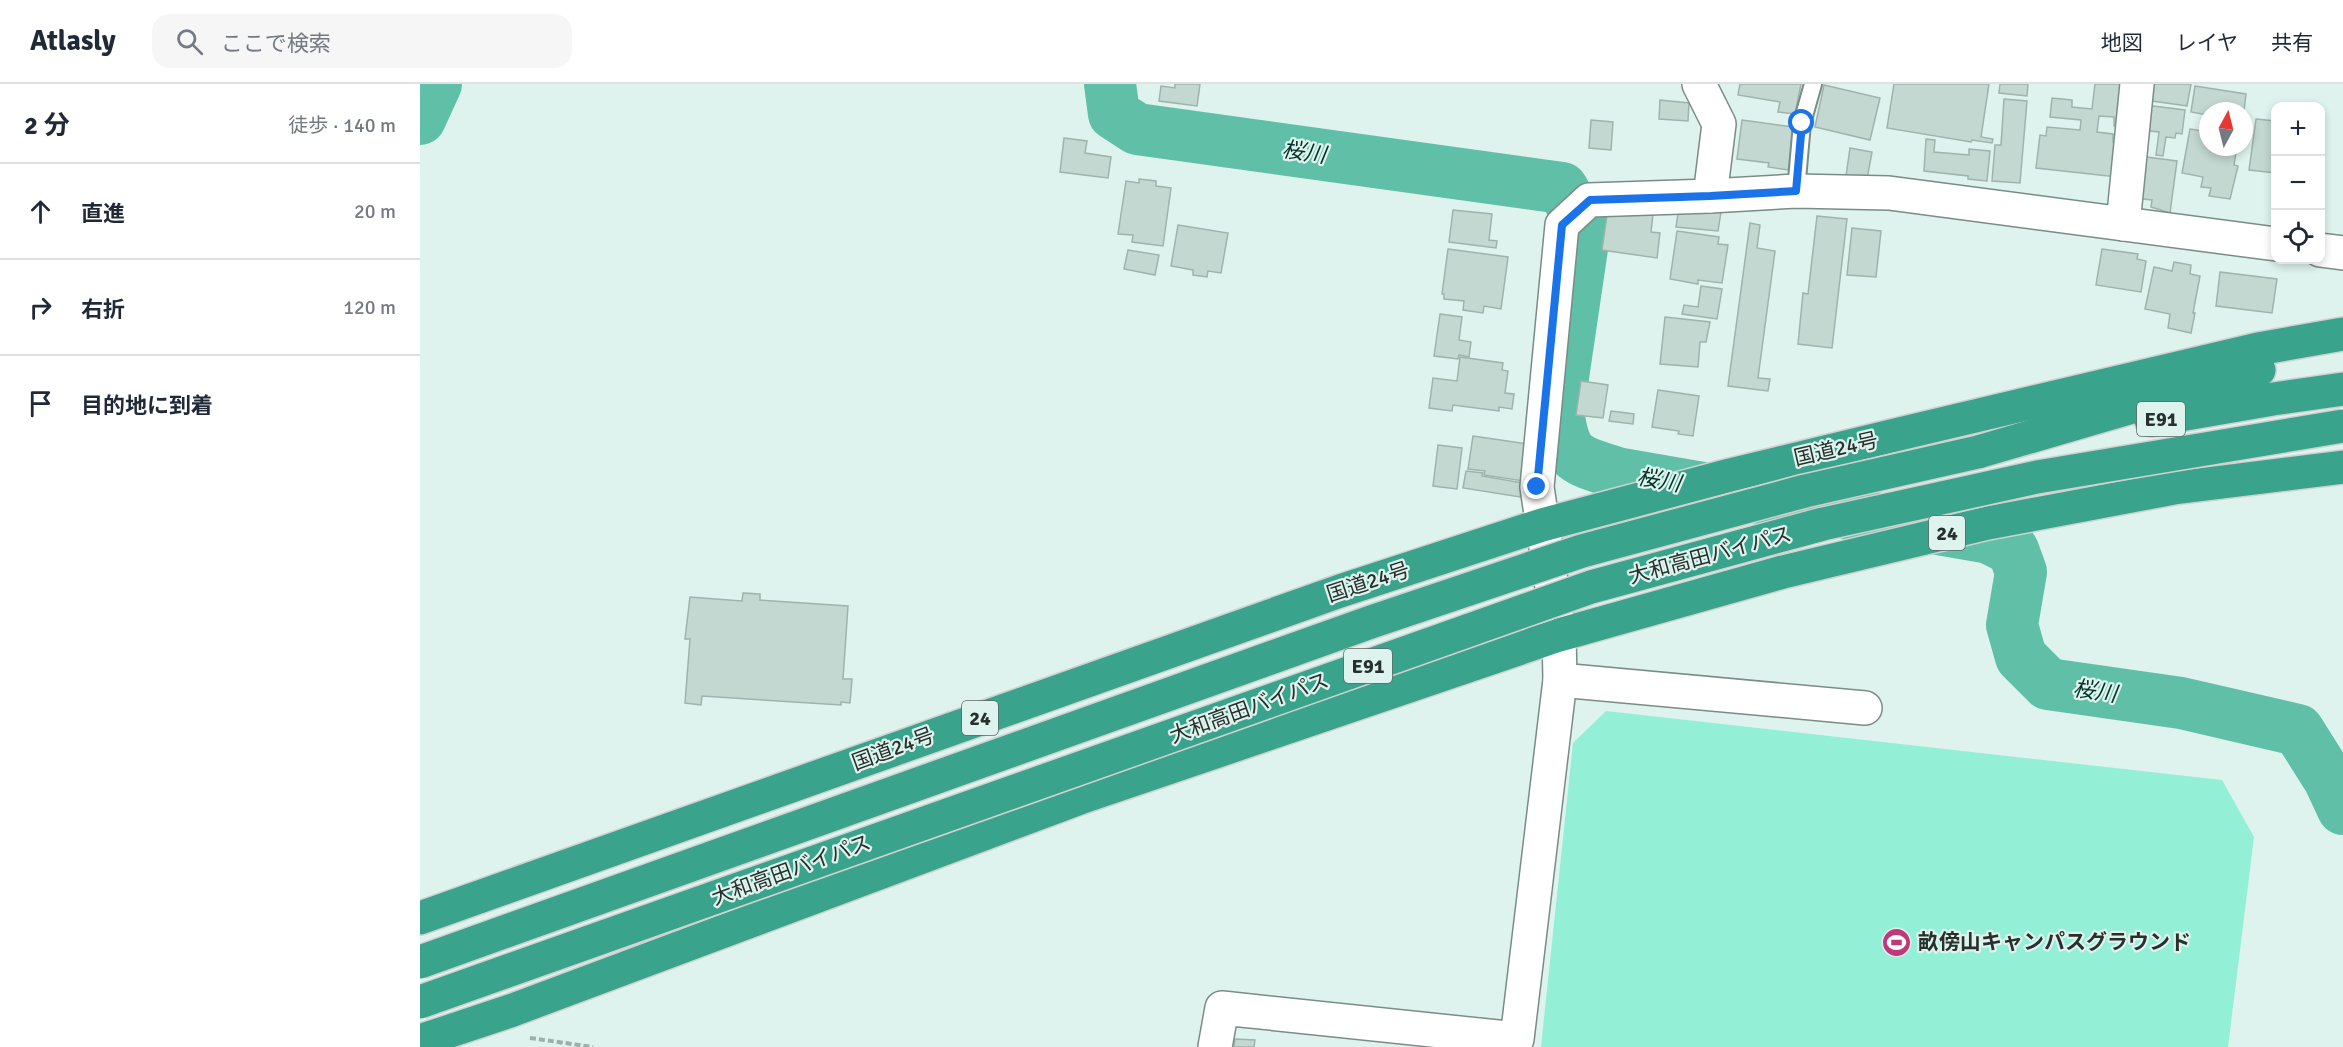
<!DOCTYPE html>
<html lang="ja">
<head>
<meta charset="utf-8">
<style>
	body { margin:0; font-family:Signika,"Noto Sans JP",sans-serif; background:#f6f6f7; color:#1f2937 }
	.controls { position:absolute; right:18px; top:18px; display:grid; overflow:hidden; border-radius:12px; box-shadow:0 3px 9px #0003 }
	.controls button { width:54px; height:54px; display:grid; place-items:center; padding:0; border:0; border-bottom:2px solid #e0e1e3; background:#fff; color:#1f2937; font:30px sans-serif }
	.compass { position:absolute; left:1779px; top:18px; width:54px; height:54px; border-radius:50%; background:#fff; box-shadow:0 3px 9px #0003; rotate:7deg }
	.stop { position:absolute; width:18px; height:18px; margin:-14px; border:4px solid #1a73e8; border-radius:50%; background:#fff }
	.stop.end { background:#1a73e8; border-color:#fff; box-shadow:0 2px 6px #0008 }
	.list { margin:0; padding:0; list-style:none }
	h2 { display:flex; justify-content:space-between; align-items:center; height:78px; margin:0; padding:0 24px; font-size:26px }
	h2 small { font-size:20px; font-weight:400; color:#747a83 }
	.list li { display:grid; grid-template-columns:39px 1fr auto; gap:18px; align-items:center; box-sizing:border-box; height:96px; padding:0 24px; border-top:2px solid #e0e1e3 }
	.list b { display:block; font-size:22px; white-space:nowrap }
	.list em { font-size:20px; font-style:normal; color:#747a83 }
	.icon { flex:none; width:33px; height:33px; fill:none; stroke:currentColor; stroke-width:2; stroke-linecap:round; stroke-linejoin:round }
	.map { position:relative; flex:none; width:1923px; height:963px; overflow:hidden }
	header { display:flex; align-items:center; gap:36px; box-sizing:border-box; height:84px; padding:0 30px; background:#fff; border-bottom:2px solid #e0e1e3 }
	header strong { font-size:28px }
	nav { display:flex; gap:33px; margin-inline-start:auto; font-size:21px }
	.search { width:420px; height:54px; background:#f6f6f7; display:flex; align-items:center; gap:15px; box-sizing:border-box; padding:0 21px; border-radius:18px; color:#747a83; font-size:22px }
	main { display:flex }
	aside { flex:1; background:#fff }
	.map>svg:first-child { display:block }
	.green { fill:#93efd6 }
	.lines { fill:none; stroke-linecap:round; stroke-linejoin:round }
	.river { stroke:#5fbfa7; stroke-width:52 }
	.building { fill:#c3d8d1; stroke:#9fb3ac; stroke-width:1.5 }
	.lane-casing { stroke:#798c86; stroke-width:20 }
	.street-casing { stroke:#798c86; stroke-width:36 }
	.highway-casing { stroke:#d0d1d1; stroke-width:36 }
	.path { stroke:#9eaea9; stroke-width:4; stroke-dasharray:6 3; stroke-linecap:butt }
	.lane { stroke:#fff; stroke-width:16 }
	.street { stroke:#fff; stroke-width:33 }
	.highway { stroke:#3aa38b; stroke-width:33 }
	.highway-bridge-casing { stroke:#d0d1d1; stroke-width:36; stroke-linecap:butt }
	.highway-bridge { stroke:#3aa38b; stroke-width:33 }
	.route { stroke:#1a73e8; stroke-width:8 }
	.labels { text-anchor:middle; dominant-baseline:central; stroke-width:4.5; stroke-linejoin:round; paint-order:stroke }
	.shield { fill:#def3ed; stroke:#5f6a67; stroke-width:1.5 }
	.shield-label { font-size:20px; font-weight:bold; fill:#28302d }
	.street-label { font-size:21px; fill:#28302d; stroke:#def3ed }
	.poi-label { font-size:21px; font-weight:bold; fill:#28302d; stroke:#def3ed; text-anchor:start }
	.water-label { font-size:22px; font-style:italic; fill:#033228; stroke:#def3ed }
</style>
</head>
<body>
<header>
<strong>Atlasly</strong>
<div class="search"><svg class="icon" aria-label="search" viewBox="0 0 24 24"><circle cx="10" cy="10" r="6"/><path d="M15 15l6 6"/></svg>ここで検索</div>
<nav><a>地図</a><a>レイヤ</a><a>共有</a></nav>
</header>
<main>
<aside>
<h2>2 分<small>徒歩 · 140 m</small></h2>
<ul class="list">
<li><svg class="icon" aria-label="ahead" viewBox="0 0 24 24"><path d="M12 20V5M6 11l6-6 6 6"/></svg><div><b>直進</b></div><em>20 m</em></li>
<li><svg class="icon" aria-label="right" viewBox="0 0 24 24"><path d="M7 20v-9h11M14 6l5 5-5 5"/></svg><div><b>右折</b></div><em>120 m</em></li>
<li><svg class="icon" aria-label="arrive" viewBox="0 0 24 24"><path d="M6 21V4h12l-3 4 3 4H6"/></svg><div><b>目的地に到着</b></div></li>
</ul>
</aside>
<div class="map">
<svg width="1923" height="963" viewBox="0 0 1923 963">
	<rect width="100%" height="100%" fill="#def3ed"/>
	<polygon class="green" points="1186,627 1802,696 1834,753 1808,963 1121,963 1153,659"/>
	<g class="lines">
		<g class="river">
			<path d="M690 0 694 30 717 45 1142 104 1165 144 1138 327C1145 375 1153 375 1197 389L1569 454 1593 466 1601 488 1592 541 1601 573 1628 600 1761 619 1878 646 1909 695 1923 725"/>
			<polyline points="0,35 16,0"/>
		</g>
	</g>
	<g class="building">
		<polygon points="755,0 780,0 777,22 739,17 741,2 755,4"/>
		<polygon points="1320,0 1381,0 1375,30 1358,28 1360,18 1318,11"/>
		<polygon points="1474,0 1569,0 1561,53 1573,55 1572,59 1552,56 1551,58 1467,44"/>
		<polygon points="1580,0 1608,0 1607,12 1579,9"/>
		<polygon points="1675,0 1705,0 1706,43 1694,42 1694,33 1679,32 1677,48 1693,50 1693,58 1700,59 1697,93 1616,84 1620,51 1626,52 1627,43 1660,46 1661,36 1630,33 1632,14 1652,16 1652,23 1672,25"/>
		<polygon points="1727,0 1771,0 1767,22 1725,16"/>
		<polygon points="1404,1 1460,14 1450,56 1395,43"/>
		<polygon points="1775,2 1826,10 1824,27 1788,27 1788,31 1771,28"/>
		<polygon points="1584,15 1607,17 1600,99 1572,97 1575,61 1581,61"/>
		<polygon points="1240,16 1269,19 1268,37 1239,35"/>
		<polygon points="1725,21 1765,26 1762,50 1756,49 1755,54 1746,53 1743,72 1736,71 1739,48 1721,46"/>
		<polygon points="1836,35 1856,37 1856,89 1829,86"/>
		<polygon points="1171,36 1193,38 1191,66 1169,64"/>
		<polygon points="1322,36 1373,43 1369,86 1348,83 1349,79 1317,75"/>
		<polygon points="1770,45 1788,48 1788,63 1817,63 1814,81 1818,82 1810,115 1789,112 1791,104 1781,103 1783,93 1762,89"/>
		<polygon points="644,54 667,57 665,69 691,73 688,94 640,88"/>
		<polygon points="1506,55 1515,56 1514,68 1549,71 1549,65 1570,67 1567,97 1548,95 1548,92 1504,87"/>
		<polygon points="1430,64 1452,68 1447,95 1426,92"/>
		<polygon points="1719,72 1757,77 1750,129 1731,123 1732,116 1713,114"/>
		<polygon points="719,95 736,97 736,102 751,104 743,162 712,158 713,151 698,150 706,97 719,99"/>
		<polygon points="1259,123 1301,128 1298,147 1256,143"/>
		<polygon points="1188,125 1233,131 1231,148 1240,149 1237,174 1182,166"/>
		<polygon points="1033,126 1072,130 1069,156 1077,157 1076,164 1029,158"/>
		<polygon points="1397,132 1427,135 1412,264 1378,260 1383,209 1388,210"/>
		<polygon points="1330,139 1340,141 1337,164 1355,167 1338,294 1350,295 1348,307 1308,302"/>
		<polygon points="758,141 808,149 801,189 788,187 787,193 773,191 773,186 751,182"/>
		<polygon points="1432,144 1461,147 1456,193 1427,191"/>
		<polygon points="1257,147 1299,153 1298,160 1308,161 1302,199 1278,196 1278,200 1250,195"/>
		<polygon points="1028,165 1088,173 1081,225 1064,222 1063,229 1043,226 1044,217 1024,215 1024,210 1022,210"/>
		<polygon points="1682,165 1718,170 1717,175 1726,177 1721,208 1676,201"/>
		<polygon points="708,166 739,171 735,191 704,185"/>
		<polygon points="1754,178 1771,181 1770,190 1780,192 1773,229 1775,229 1771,249 1748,244 1750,230 1725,225 1734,183 1752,187"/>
		<polygon points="1800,188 1857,195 1852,229 1796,222"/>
		<polygon points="1281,202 1302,205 1297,235 1262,230 1264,221 1278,223"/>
		<polygon points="1020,230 1042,233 1039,256 1051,258 1049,273 1039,271 1038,275 1014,272"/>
		<polygon points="1245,233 1290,238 1286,258 1280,258 1278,283 1240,280"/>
		<polygon points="1040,273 1083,279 1082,286 1088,287 1085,309 1094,310 1092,325 1079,323 1079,327 1033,321 1032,327 1009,324 1013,294 1037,297"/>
		<polygon points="1161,297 1188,301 1183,334 1156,331"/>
		<polygon points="1238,306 1279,312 1273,352 1258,350 1259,347 1232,343"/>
		<polygon points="1191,327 1214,330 1213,340 1189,337"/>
		<polygon points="1053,352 1107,360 1103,397 1064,391 1065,387 1048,385"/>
		<polygon points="1018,361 1042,364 1037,405 1013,402"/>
		<polygon points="1046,387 1063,389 1062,392 1103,399 1100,413 1043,404"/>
		<polygon points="323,509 340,510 340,516 428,522 423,595 432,595 430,619 421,618 421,621 282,612 281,621 265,619 270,555 265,555 270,513 322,517"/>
		<polygon points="815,955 835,956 834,963 814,963"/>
	</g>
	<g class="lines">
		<defs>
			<polyline id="lane" points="1376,107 1382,39 1393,0"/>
			<g id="street">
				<polyline points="1279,0 1299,40 1290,112"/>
				<polyline points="1703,140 1717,0"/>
				<polyline points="1900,166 1923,169"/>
				<polyline points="1445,624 1140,596 1139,551 1117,403 1142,141 1169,116 1290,112 1376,107 1469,109 1856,160"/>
				<polyline points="795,963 802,924 1097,955 1140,596"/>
			</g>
			<g id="highway">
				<polyline points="1731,336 1853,315 1923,305"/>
				<polyline points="1558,368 1839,286"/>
				<polyline points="0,834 920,507 1122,441 1310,391 1475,351 1838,265 1923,250"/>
				<polyline points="0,957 90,927 660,714 1139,551 1363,488 1568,439 1754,404 1923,383"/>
			</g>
		</defs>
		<use href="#lane" class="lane-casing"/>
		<use href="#street" class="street-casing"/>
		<use href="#highway" class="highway-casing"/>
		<polyline class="path" points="110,954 173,963"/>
		<use href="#lane" class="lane"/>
		<use href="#street" class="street"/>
		<use href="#highway" class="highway"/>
		<defs>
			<g id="highway-bridge">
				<polyline points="0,878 951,538 1162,467 1385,407 1558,368"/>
				<polyline points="0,918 1171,503 1403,440 1617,393 1923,342"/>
			</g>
		</defs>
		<use href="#highway-bridge" class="highway-bridge-casing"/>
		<use href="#highway-bridge" class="highway-bridge"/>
	</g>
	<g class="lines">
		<polyline class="route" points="1117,403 1142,141 1170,116 1290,112 1376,107 1382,39"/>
	</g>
	<defs>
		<symbol id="stadium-disc" viewBox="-11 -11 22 22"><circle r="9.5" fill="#bf397a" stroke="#def3ed"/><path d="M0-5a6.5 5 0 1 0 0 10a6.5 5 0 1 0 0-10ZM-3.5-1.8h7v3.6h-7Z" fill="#fff"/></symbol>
	</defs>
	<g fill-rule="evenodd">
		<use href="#stadium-disc" x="1460" y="842" width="33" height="33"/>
	</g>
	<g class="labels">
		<g class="shield">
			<rect x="1717" y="318" width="48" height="34" rx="4.5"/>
			<rect x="1509" y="432" width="36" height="34" rx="4.5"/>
			<rect x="924" y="565" width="48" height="34" rx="4.5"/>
			<rect x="542" y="617" width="36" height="34" rx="4.5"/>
		</g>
		<g class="shield-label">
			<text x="1741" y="335">E91</text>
			<text x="1527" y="449">24</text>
			<text x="948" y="582">E91</text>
			<text x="560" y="634">24</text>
		</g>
		<g class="street-label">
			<text transform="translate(1416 365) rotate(-13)">国道24号</text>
			<text transform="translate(1290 471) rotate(-15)">大和高田バイパス</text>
			<text transform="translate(948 498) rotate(-18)">国道24号</text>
			<text transform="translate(829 624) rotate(-20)">大和高田バイパス</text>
			<text transform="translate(473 665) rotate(-20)">国道24号</text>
			<text transform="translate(371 786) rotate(-20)">大和高田バイパス</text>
		</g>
		<g class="poi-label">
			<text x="1498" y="858">畝傍山キャンパスグラウンド</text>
		</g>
		<g class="water-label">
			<text transform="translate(884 68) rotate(8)">桜川</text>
			<text transform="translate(1239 396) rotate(10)">桜川</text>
			<text transform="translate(1675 607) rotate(8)">桜川</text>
		</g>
	</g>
</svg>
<div class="controls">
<button>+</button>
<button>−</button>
<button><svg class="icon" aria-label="locate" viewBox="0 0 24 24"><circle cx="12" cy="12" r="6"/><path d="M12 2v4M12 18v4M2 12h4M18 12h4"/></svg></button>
</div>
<svg class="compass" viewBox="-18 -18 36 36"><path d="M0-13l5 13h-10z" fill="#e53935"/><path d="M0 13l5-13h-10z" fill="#747a83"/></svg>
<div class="stop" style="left:1382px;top:39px"></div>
<div class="stop end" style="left:1117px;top:403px"></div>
</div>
</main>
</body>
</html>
